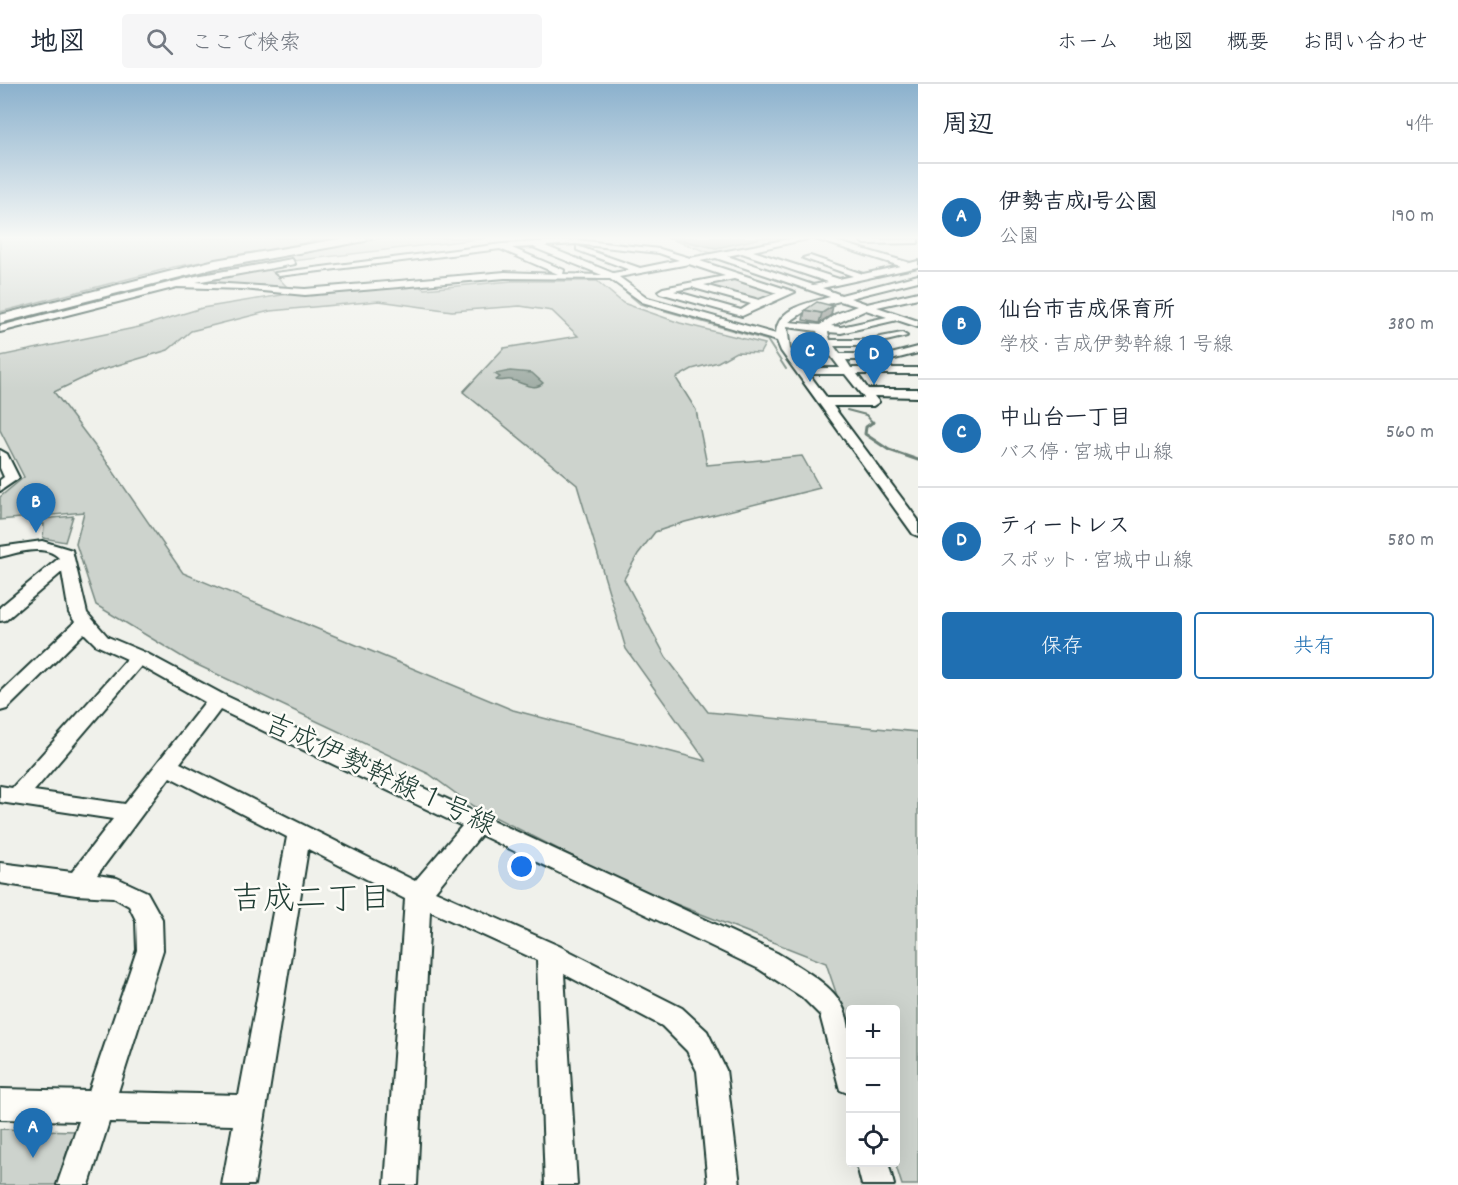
<!DOCTYPE html>
<html lang="ja">
<head>
<meta charset="utf-8">
<style>
	body { margin:0; font-family:Dekko,"Klee One",sans-serif; background:#f6f6f7; color:#1f2937 }
	.controls { position:absolute; right:18px; bottom:18px; display:grid; overflow:hidden; border-radius:6px; box-shadow:0 6px 24px #0002 }
	.controls button { width:54px; height:54px; display:grid; place-items:center; padding:0; border:0; border-bottom:2px solid #e0e1e3; background:#fff; color:#1f2937; font:30px sans-serif }
	.you { position:absolute; left:522px; top:783px; width:21px; height:21px; margin:-15px; border:4px solid #fff; border-radius:50%; background:#1a73e8; box-shadow:0 0 0 9px #1a73e833 }
	.badge { display:grid; place-items:center; width:39px; height:39px; border-radius:50%; background:#1f6fb2; color:#fff; font-size:20px; font-weight:700 }
	.pin { position:absolute; translate:-50% -50px; filter:drop-shadow(0 2px 3px #0008) }
	.pin::after { content:''; position:absolute; top:32px; width:21px; height:18px; background:inherit; clip-path:polygon(0 0,100% 0,50% 100%) }
	.list { margin:0; padding:0; list-style:none }
	h2 { display:flex; justify-content:space-between; align-items:center; height:78px; margin:0; padding:0 24px; font-size:26px }
	h2 small { font-size:20px; font-weight:400; color:#747a83 }
	.list li { display:grid; grid-template-columns:39px 1fr auto; gap:18px; align-items:center; box-sizing:border-box; height:108px; padding:0 24px; border-top:2px solid #e0e1e3 }
	.list b { display:block; font-size:22px; white-space:nowrap }
	.list p { margin:0; font-size:20px; white-space:nowrap; color:#747a83 }
	.list em { font-size:20px; font-style:normal; color:#747a83 }
	.actions { display:flex; gap:12px; padding:18px 24px }
	.actions a { flex:1; padding:14px 0; border:2px solid #1f6fb2; border-radius:6px; text-align:center; font-size:21px; color:#1f6fb2 }
	.actions .main { background:#1f6fb2; color:#fff }
	.icon { flex:none; width:33px; height:33px; fill:none; stroke:currentColor; stroke-width:2; stroke-linecap:round; stroke-linejoin:round }
	.map { position:relative; flex:none; width:918px; height:1101px; overflow:hidden }
	header { display:flex; align-items:center; gap:36px; box-sizing:border-box; height:84px; padding:0 30px; background:#fff; border-bottom:2px solid #e0e1e3 }
	header strong { font-size:28px }
	nav { display:flex; gap:33px; margin-inline-start:auto; font-size:21px }
	.search { width:420px; height:54px; background:#f6f6f7; display:flex; align-items:center; gap:15px; box-sizing:border-box; padding:0 21px; border-radius:6px; color:#747a83; font-size:22px }
	main { display:flex }
	aside { flex:1; background:#fff }
	.map>svg:first-child { display:block }
	.green { fill:#cdd3cd; stroke:#768880; stroke-width:1.5; fill-rule:evenodd }
	.water { fill:#9faca4; stroke:#6c8077; stroke-width:1.5 }
	.lines { fill:none; stroke-linecap:round; stroke-linejoin:round }
	.stream-far2 { stroke:#6c8077; stroke-width:1.5 }
	.stream-far1 { stroke:#6c8077; stroke-width:2 }
	.stream { stroke:#6c8077; stroke-width:3 }
	.minor-casing { stroke:#1f3d34; stroke-width:4 }
	.highway-casing { stroke:#1f3d34; stroke-width:4 }
	.minor { fill:#fdfcf7; fill-rule:evenodd }
	.highway { fill:#fdfcf7; fill-rule:evenodd }
	.wall { fill:#9da49e; stroke:#1f3d34; stroke-width:1.5 }
	.shaded-wall { fill:#7f8681; stroke:#1f3d34; stroke-width:1.5 }
	.building { fill:#b6bfb8; stroke:#1f3d34; stroke-width:1.5 }
	.labels { text-anchor:middle; dominant-baseline:central; stroke-width:5; stroke-linejoin:round; paint-order:stroke }
	.near-street-label { font-size:28px; fill:#1f3d34; stroke:#fdfcf7 }
	.near-neighbourhood-label { font-size:32px; fill:#1f3d34; stroke:#fdfcf7 }
</style>
</head>
<body>
<header>
<strong>地図</strong>
<div class="search"><svg class="icon" aria-label="search" viewBox="0 0 24 24"><circle cx="10" cy="10" r="6"/><path d="M15 15l6 6"/></svg>ここで検索</div>
<nav><a>ホーム</a><a>地図</a><a>概要</a><a>お問い合わせ</a></nav>
</header>
<main>
<div class="map">
<svg width="918" height="1101" viewBox="0 0 918 1101">
	<rect width="100%" height="100%" fill="#f0f1eb"/>
	<filter id="ink" filterUnits="userSpaceOnUse"><feTurbulence type="fractalNoise" baseFrequency=".0167" numOctaves="2"/><feDisplacementMap in="SourceGraphic" scale="12" xChannelSelector="R" yChannelSelector="G"/><feConvolveMatrix kernelMatrix="1 2 1 2 8 2 1 2 1" color-interpolation-filters="sRGB"/></filter>
	<g filter="url(#ink)">
		<g class="green">
			<polygon points="0,154 332,154 174,183 0,228"/>
			<polygon points="382,154 487,154 267,180 189,193 174,200 0,243 0,238 220,181"/>
			<polygon points="667,154 716,164 761,154 799,154 714,170"/>
			<polygon points="268,183 287,203 202,199 199,196"/>
			<polygon points="734,194 782,209 758,217 704,201"/>
			<path d="M512 197H597L623 219 680 239 765 260 760 269 736 268 718 278 692 285 676 294 696 326 707 381 802 372 820 404 685 438 655 448 638 470 624 495 666 573 708 628 918 648V1101H902L895 1079 896 926H850V950L826 879 635 804 473 722 429 690 189 577 96 521 76 460 84 428 0 436V413L24 393 0 346V272L139 243 202 224 288 210 416 200 424 205ZM379 217 452 227 520 222 552 227 578 252 504 264 463 308 577 401 626 565 706 677 513 626 183 489 104 374 54 308 98 287 168 266 191 247 270 227Z"/>
			<polygon points="73,432 65,458 43,454 44,440 31,441 32,436"/>
			<polygon points="0,1045 74,1047 56,1101 0,1101"/>
		</g>
		<g class="water">
			<polygon points="673,154 761,154 716,164"/>
			<path d="M510 287 532 289 543 299C534 308 522 298 511 296 505 295 502 298 496 296L500 293 495 290Z"/>
		</g>
		<g class="lines">
			<polyline class="stream-far2" points="611,196 640,220 698,236"/>
			<g class="stream-far1">
				<polyline points="693,235 767,256 786,285"/>
				<polyline points="847,326 866,331 873,339"/>
			</g>
			<polyline class="stream" points="873,338 866,343 865,350 889,366 918,376"/>
			<defs>
				<g id="minor">
					<path d="M795 154H812L753 167 839 195 853 192 803 174 810 172 863 190 900 182 812 154H825L910 179 918 177V183L822 204 841 211 918 191V197L850 214 867 220 918 208V214L877 223 918 237V243L897 236 841 249 828 248 830 256H865L902 249 907 252 865 262H834L840 270H891L918 263V269L891 276H846L851 284H918V290H857L868 305H918V313L874 312 879 318 873 322H833L918 436V452L913 450 781 267 777 257 642 218 610 195 505 194 305 211 243 205 177 203 0 248V242L196 192 292 175 295 180 196 198 305 205 505 188 558 190 500 165 279 192 275 189 502 160 576 156 660 165 690 174ZM576 160 659 169 679 176 640 184 577 162V166L630 186 613 189 545 162ZM534 163 535 164 602 191 563 190 564 186 512 164ZM742 169 828 198 813 201 727 172ZM716 174 830 213C809 219 777 223 776 250L648 214 619 193 689 180 725 192 663 204 658 207 660 209 742 232 795 208 700 177ZM734 195 777 209 759 216 704 201ZM693 203 694 204 751 220 741 226 674 207ZM840 217 857 222 836 230 820 241 789 238 810 224ZM866 226 887 233 841 243 831 242ZM787 243 817 247 821 259 840 284H804L790 265ZM809 290H845L864 314H827Z"/>
					<polygon points="918,155 918,159 865,160 861,158 865,156"/>
					<polygon points="0,366 7,370 19,394 0,407 0,396 4,393 0,384"/>
					<path d="M42 457 72 466 87 529 108 553 146 569 224 611 777 869C857 917 850 921 850 1010L840 1006 820 931 802 913 759 885 481 751 435 807 559 862 682 924 707 947 726 986 740 1101H708L697 987 687 967 662 942 564 890 577 1101H545L537 876 430 827 417 1101H385L405 815 308 765 254 1101H222L233 1041 109 1038 89 1101H57L79 1037 0 1035V1005L89 1007 137 866 136 836 129 822 113 813 76 811 0 799V779L72 788 113 735 0 718V702L12 704 127 575 96 561 84 549 7 625 0 627V609L75 538 69 529 62 488 6 536 0 537V523L59 474C45 459 17 469 0 473V463ZM141 582 205 618 125 720 34 707ZM220 626 462 742 415 797 180 679ZM170 693 287 753 239 1011 118 1008 163 866 162 835 147 808 117 794 97 791Z"/>
					<polygon points="856,1078 888,1078 894,1101 862,1101"/>
				</g>
				<polygon id="highway" points="345,154 371,154 365,157 216,184 0,239 0,231 215,176"/>
			</defs>
			<use href="#minor" class="minor-casing"/>
			<use href="#highway" class="highway-casing"/>
			<use href="#minor" class="minor"/>
			<use href="#highway" class="highway"/>
		</g>
		<polygon class="wall" points="805,226 831,231 819,239 803,236"/>
		<polygon class="shaded-wall" points="833,222 831,231 819,239 822,229"/>
		<polygon class="building" points="817,218 833,222 822,229 805,226"/>
	</g>
	<linearGradient id="sky" x2="0" y2="1"><stop stop-color="#8bb1cd"/><stop offset="0.5" stop-color="#f8f9f6"/><stop offset="1" stop-color="#f8f9f6" stop-opacity="0"/></linearGradient>
	<rect width="918" height="308" fill="url(#sky)"/>
	<g class="labels">
		<g class="near-street-label">
			<text transform="translate(379 693) rotate(25)">吉成伊勢幹線１号線</text>
		</g>
		<g class="near-neighbourhood-label">
			<text x="311" y="818">吉成二丁目</text>
		</g>
	</g>
</svg>
<div class="controls">
<button>+</button>
<button>−</button>
<button><svg class="icon" aria-label="locate" viewBox="0 0 24 24"><circle cx="12" cy="12" r="6"/><path d="M12 2v4M12 18v4M2 12h4M18 12h4"/></svg></button>
</div>
<div class="you"></div>
<div class="pin badge" style="left:33px;top:1074px">A</div>
<div class="pin badge" style="left:36px;top:449px">B</div>
<div class="pin badge" style="left:810px;top:298px">C</div>
<div class="pin badge" style="left:874px;top:301px">D</div>
</div>
<aside>
<h2>周辺<small>4件</small></h2>
<ul class="list">
<li><span class="badge">A</span><div><b>伊勢吉成1号公園</b><p>公園</p></div><em>190 m</em></li>
<li><span class="badge">B</span><div><b>仙台市吉成保育所</b><p>学校 · 吉成伊勢幹線１号線</p></div><em>380 m</em></li>
<li><span class="badge">C</span><div><b>中山台一丁目</b><p>バス停 · 宮城中山線</p></div><em>560 m</em></li>
<li><span class="badge">D</span><div><b>ティートレス</b><p>スポット · 宮城中山線</p></div><em>580 m</em></li>
</ul>
<div class="actions"><a class="main">保存</a><a>共有</a></div>
</aside>
</main>
</body>
</html>
